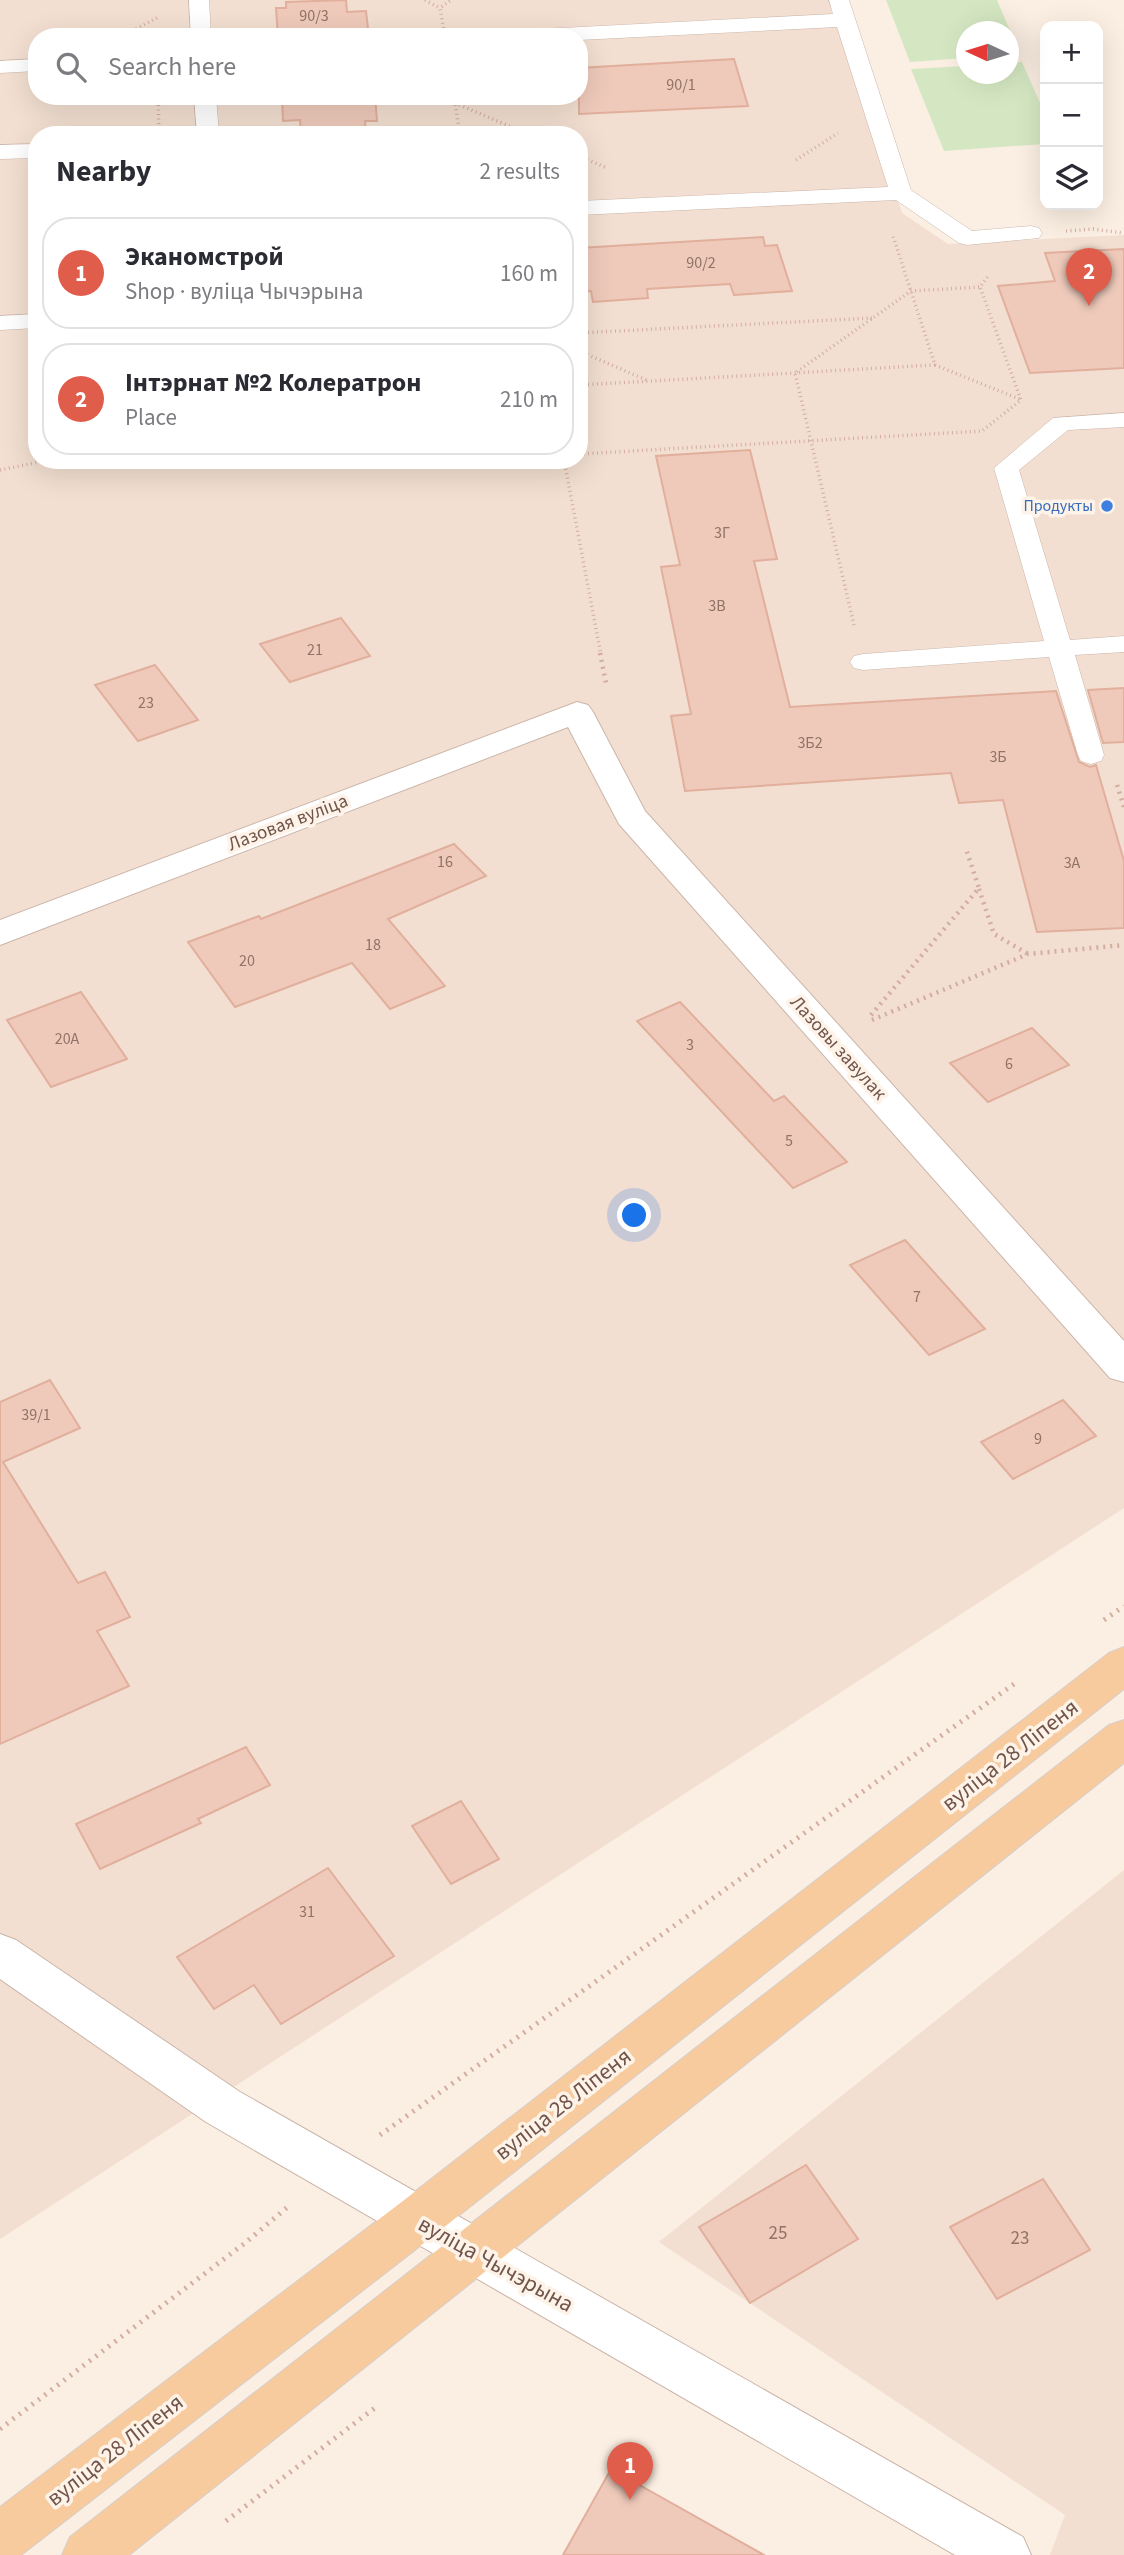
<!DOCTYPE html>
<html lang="en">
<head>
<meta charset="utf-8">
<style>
	body { margin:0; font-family:"Source Sans 3",sans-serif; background:#f7f7f7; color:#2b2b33 }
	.controls { position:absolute; right:21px; top:21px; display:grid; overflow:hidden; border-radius:14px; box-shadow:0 7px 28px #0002 }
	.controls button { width:63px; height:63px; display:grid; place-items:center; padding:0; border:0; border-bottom:2px solid #e1e1e2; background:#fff; color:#2b2b33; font:35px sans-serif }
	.compass { position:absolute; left:956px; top:21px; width:63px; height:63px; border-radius:50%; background:#fff; box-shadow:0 7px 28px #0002; rotate:274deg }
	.you { position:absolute; left:635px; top:1216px; width:24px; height:24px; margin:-18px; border:5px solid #fff; border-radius:50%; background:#1a73e8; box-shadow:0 0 0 10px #1a73e833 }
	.badge { display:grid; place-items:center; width:46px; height:46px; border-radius:50%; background:#e05d4c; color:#fff; font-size:23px; font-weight:700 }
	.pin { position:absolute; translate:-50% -58px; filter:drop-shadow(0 2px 4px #0008) }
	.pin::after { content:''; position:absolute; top:37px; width:24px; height:21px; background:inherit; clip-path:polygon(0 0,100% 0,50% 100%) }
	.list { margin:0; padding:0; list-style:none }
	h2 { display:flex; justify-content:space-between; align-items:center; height:91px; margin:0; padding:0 28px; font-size:30px }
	h2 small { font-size:23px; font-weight:400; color:#7c7c81 }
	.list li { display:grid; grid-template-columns:46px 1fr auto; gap:21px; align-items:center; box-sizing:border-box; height:112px; margin:0 14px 14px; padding:0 14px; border:2px solid #e1e1e2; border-radius:28px }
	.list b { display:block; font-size:26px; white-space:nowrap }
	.list p { margin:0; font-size:23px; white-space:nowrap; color:#7c7c81 }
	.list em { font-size:23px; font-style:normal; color:#7c7c81 }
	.icon { flex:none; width:38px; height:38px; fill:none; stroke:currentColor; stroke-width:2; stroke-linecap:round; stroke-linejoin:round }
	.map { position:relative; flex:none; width:1124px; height:2555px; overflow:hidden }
	.search { position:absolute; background:#fff; box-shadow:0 7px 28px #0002; left:28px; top:28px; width:560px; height:77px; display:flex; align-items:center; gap:18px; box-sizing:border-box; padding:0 24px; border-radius:28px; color:#7c7c81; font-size:26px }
	.panel { position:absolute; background:#fff; box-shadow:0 7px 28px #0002; left:28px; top:126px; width:560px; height:343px; border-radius:28px }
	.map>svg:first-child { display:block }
	.residential { fill:#f2dfd1; fill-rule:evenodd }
	.green { fill:#d5e7c2 }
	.building { fill:#efcabb; stroke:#e1af9c; stroke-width:2 }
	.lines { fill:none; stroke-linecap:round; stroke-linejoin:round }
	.lane-casing { stroke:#cbb5a9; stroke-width:1 }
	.street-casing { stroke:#cbb5a9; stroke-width:2 }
	.primary-casing { stroke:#d7cfcc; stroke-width:2 }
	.path-far2 { stroke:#d3ad9f; stroke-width:3.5; stroke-dasharray:1 3.5; stroke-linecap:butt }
	.path-far1 { stroke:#d3ad9f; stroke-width:4.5; stroke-dasharray:2 5; stroke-linecap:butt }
	.path { stroke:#d3ad9f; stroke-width:5; stroke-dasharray:2 6; stroke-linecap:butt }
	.lane { fill:#fff; fill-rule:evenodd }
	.street { fill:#fff; fill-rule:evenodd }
	.primary { fill:#f7cb9d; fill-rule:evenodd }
	.shop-dot { fill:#3f7fe0; stroke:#fef3e8; stroke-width:2.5 }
	.labels { text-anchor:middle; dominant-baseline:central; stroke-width:7; stroke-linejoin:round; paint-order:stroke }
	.number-label { font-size:16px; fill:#907266 }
	.far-shop-label { font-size:16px; fill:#366cbe; stroke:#fef3e8; text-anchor:end }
	.street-label { font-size:19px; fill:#71544a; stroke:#fef3e8 }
	.near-number-label { font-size:19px; fill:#907266 }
	.near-street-label { font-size:23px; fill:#71544a; stroke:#fef3e8 }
</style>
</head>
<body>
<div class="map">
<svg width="1124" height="2555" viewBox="0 0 1124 2555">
	<rect width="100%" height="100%" fill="#fbeee2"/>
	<g class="residential">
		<path d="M0 0H830L902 213 948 244 1124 235V1508L0 2239ZM37 37H579V96H37ZM37 135H579V460H37Z"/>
		<polygon points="1124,1870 1124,2555 1050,2555 1065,2515 659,2242"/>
	</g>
	<g class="green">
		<polygon points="886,0 997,0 1020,54 1009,55 1009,32 967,32 966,58 910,62"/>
		<polygon points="1022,62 1045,114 1045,144 944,151 911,69 966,66 967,74 1009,74 1009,63"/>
	</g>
	<g class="building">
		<polygon points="346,0 347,12 366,11 369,37 278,37 276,8 286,8 286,2"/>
		<polygon points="734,59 748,106 579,114 579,68"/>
		<polygon points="282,96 375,96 377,121 365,121 366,135 301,135 300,120 283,121"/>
		<polygon points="763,237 765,246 777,245 792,291 734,295 730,284 647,289 648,298 593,302 591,291 579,292 579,248"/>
		<polygon points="1124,249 1124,368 1030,373 998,286 1055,281 1045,253"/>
		<polygon points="750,450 777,559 754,561 790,707 1056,691 1079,762 1090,767 1096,765 1124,861 1124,928 1037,932 1003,800 959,803 951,773 685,791 671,716 691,714 661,567 680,565 656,456"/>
		<polygon points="341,618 370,656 290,682 260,644"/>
		<polygon points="155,665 198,720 138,741 95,685"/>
		<polygon points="1124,688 1124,742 1103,743 1088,690"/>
		<polygon points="454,844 486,876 388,919 445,986 390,1009 352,963 235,1007 188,942 259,916 261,919"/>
		<polygon points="81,992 127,1059 51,1087 7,1020"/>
		<polygon points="680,1002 774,1101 784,1096 847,1162 793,1188 637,1021"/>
		<polygon points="1032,1028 1069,1065 988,1102 950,1063"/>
		<polygon points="905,1240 985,1329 929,1355 850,1265"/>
		<polygon points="50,1380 80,1428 3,1462 78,1583 105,1572 130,1617 97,1631 129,1686 0,1744 0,1402"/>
		<polygon points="1063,1400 1096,1436 1013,1479 981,1442"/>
		<polygon points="246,1747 270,1785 198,1819 201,1823 100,1869 76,1824"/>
		<polygon points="461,1801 499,1859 451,1884 412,1826"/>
		<polygon points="328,1868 394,1956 281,2024 254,1985 214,2009 177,1957"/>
		<polygon points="806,2165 858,2239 750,2303 699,2227"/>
		<polygon points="1043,2179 1090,2250 997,2299 950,2227"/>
		<polygon points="611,2469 764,2555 563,2555"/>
	</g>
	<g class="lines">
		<defs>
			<g id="lane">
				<polygon points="189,0 209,0 211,37 191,37"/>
				<polygon points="829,0 849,0 911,190 972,231 1031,226 1039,228 1042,233 1039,238 967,245 959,243 896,200 579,215 579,201 888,187 837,27 579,40 579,37 495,37 498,33 505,31 833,14"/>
				<polygon points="37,59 37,71 0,73 0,61"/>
				<polygon points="194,96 216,96 219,135 197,135"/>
				<polygon points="37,144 37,158 0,159 0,145"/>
				<polygon points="37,314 37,328 0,330 0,316"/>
				<polygon points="1124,413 1124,427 1068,430 1019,470 1070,640 1124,636 1124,652 1075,655 1104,755 1101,761 1091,764 1081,761 1078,755 1049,657 863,670 854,668 850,662 854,656 863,654 1044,641 994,468 1053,418"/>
			</g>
			<g id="street">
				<polygon points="577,702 588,705 593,712 645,811 1124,1341 1124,1382 1110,1378 619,824 568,727 0,945 0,920"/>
				<polygon points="0,1934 16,1940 240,2092 1023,2537 1031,2555 955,2555 206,2122 0,1979"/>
			</g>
			<g id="primary">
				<polygon points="1124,1647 1124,1689 433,2236 21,2555 0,2555 0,2507 399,2204 1109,1653"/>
				<polygon points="1124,1720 1124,1763 129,2555 62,2555 70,2537 1109,1725"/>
			</g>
		</defs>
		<use href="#lane" class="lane-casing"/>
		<use href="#street" class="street-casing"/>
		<use href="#primary" class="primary-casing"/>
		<g class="path-far2">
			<polyline points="425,0 440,8"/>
			<polyline points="120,37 157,18"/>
			<polyline points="445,37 440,8 451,0"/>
			<polyline points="158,96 159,135"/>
			<polyline points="454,96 460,135"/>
			<polyline points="455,103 530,135"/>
			<polyline points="579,156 607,168"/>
			<polyline points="796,160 838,133"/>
			<polyline points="1066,231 1093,229 1124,233"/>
			<polyline points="579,333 872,318"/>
			<polyline points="579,351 649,381"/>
			<polyline points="935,365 1022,400"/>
			<polyline points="579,385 935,365 893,236"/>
			<polyline points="579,454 982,431 1021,400 980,287"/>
			<polyline points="564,460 601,655"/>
			<polyline points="0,470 49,460"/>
			<polyline points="854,625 795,373 911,291 980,287 989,275"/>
		</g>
		<g class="path-far1">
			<polyline points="600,653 606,683"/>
			<polyline points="1117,785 1124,807"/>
			<polyline points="979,889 994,934 1028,954"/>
			<polyline points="871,1015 979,888 966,849"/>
			<polyline points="872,1020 1028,954 1124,945"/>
		</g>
		<g class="path">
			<polyline points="1104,1620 1124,1606"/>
			<polyline points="380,2135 1014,1684"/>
			<polyline points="0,2429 245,2243 290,2205"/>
			<polyline points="226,2521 376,2407"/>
		</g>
		<use href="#lane" class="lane"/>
		<use href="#street" class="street"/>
		<use href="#primary" class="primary"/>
	</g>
	<circle class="shop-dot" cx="1107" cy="506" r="7"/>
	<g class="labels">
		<g class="number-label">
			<text x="314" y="16">90/3</text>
			<text x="681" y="85">90/1</text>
			<text x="701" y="263">90/2</text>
			<text x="722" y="533">3Г</text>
			<text x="717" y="606">3В</text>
			<text x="315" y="650">21</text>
			<text x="146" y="703">23</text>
			<text x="810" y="743">3Б2</text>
			<text x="998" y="757">3Б</text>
			<text x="445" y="862">16</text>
			<text x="1072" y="863">3А</text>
			<text x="373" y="945">18</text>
			<text x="247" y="961">20</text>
			<text x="67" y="1039">20А</text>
			<text x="690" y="1045">3</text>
			<text x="1009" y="1064">6</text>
			<text x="789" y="1141">5</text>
			<text x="917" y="1297">7</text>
			<text x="36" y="1415">39/1</text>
			<text x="1038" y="1439">9</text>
			<text x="307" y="1912">31</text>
		</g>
		<g class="far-shop-label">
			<text x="1093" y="506">Продукты</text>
		</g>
		<g class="street-label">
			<text transform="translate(288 823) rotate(-21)">Лазовая вуліца</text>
			<text transform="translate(838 1048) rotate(48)">Лазовы завулак</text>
		</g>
		<g class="near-number-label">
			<text x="778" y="2233">25</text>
			<text x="1020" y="2238">23</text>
		</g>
		<g class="near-street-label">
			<text transform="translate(1010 1755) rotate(-38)">вуліца 28 Ліпеня</text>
			<text transform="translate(563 2104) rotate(-38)">вуліца 28 Ліпеня</text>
			<text transform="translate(496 2264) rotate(29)">вуліца Чычэрына</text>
			<text transform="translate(115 2450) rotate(-38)">вуліца 28 Ліпеня</text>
		</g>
	</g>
</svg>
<div class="controls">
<button>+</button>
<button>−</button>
<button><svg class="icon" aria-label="layers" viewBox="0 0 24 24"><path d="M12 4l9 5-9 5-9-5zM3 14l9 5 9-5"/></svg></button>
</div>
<svg class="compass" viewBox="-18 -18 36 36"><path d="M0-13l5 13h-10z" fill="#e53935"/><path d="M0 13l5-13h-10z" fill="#7c7c81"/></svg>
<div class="you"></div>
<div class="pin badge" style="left:630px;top:2500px">1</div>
<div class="pin badge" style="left:1089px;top:306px">2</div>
<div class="search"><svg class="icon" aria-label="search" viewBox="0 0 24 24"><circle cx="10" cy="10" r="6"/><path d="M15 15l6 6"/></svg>Search here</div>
<section class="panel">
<h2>Nearby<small>2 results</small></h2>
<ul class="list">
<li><span class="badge">1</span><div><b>Эканомстрой</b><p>Shop · вуліца Чычэрына</p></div><em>160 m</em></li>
<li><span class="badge">2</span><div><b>Інтэрнат №2 Колератрон</b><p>Place</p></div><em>210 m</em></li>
</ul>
</section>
</div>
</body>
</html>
